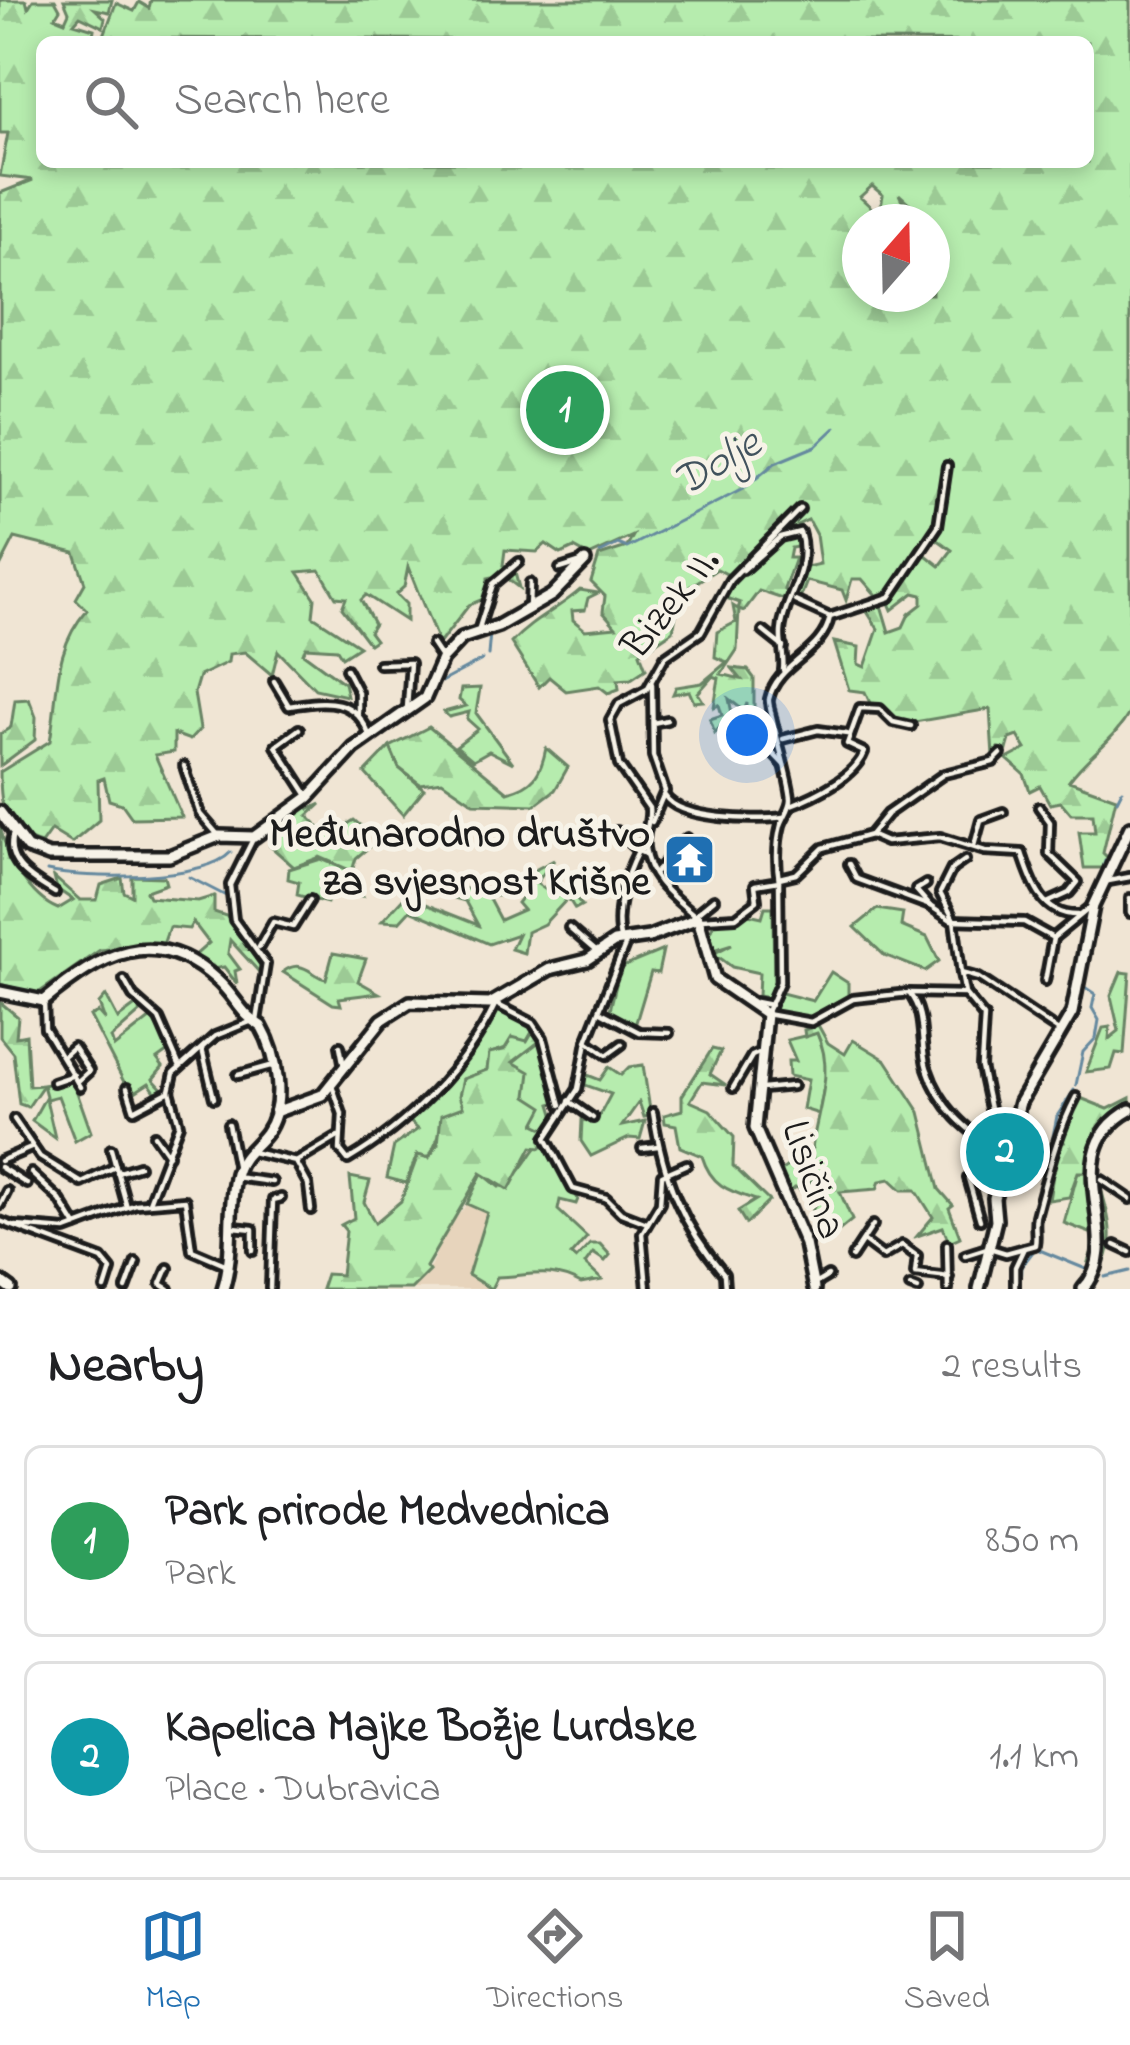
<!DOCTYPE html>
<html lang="en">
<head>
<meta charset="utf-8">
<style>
	body { margin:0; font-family:"Indie Flower",sans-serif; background:#f6f6f6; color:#202124 }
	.compass { position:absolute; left:842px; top:204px; width:108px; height:108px; border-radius:50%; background:#fff; box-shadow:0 6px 18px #0003; rotate:20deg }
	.you { position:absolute; left:747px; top:735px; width:42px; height:42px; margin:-30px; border:9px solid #fff; border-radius:50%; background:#1a73e8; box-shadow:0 0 0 18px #1a73e833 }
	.badge { display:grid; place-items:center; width:78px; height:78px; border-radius:50%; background:#1f6fb2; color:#fff; font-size:39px; font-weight:700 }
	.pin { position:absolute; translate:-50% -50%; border:6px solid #fff; box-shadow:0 3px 12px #0006 }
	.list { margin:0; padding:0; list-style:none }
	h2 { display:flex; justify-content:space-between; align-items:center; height:156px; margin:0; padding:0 48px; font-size:51px }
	h2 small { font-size:39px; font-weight:400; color:#757577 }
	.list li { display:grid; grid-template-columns:78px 1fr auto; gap:36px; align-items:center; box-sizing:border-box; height:192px; margin:0 24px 24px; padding:0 24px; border:3px solid #e0e0e0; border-radius:18px }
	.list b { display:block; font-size:45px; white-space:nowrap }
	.list p { margin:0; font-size:39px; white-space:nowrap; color:#757577 }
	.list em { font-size:39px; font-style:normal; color:#757577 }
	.icon { flex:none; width:66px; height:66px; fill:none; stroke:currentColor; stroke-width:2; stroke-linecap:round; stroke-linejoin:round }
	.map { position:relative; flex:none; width:1130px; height:1289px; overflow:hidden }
	.search { position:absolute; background:#fff; box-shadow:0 6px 18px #0003; left:36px; right:36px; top:36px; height:132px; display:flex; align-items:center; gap:30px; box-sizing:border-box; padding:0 42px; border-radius:18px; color:#757577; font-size:45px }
	.sheet { height:588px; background:#fff }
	nav { display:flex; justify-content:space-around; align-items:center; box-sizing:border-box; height:168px; border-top:3px solid #e0e0e0; background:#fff; font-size:33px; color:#757577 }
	nav a { display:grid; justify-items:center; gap:6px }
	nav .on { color:#1f6fb2 }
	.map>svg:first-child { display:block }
	.built { fill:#e7d4bc }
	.green { fill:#b6ecae; stroke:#698465; stroke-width:3 }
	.forest { fill:url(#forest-firs); stroke:#698465; stroke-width:3; fill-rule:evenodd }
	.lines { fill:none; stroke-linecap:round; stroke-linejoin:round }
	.stream { stroke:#65899f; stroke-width:3 }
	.street-casing { stroke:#1c1c1c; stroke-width:14 }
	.secondary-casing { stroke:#1c1c1c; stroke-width:18 }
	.street { stroke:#f7f3e8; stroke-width:4.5 }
	.secondary { stroke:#f7f3e8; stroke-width:9 }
	.labels { text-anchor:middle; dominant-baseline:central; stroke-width:10; stroke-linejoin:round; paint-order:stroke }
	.street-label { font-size:42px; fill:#1c1c1c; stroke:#f7f3e8 }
	.poi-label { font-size:42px; font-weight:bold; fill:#1c1c1c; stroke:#f7f3e8; text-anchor:end }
	.water-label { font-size:45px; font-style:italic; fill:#41525d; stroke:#f7f3e8 }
</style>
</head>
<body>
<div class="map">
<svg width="1130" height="1289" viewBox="0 0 1130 1289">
	<defs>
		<pattern id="forest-firs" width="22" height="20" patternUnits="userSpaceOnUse" patternTransform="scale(3)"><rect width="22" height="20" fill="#b6ecae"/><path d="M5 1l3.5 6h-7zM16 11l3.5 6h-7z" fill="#9cca95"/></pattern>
	</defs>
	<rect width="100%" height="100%" fill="#f0e5d4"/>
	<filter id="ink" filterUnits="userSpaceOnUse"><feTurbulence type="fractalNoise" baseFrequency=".00833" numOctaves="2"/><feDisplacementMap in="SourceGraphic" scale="24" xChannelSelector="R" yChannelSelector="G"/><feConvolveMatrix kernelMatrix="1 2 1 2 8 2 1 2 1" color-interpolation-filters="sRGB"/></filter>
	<g filter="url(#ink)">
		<polygon class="built" points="467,1204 487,1213 468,1274 491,1289 411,1289 428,1271 448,1228"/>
		<g class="green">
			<polygon points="480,688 476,713 513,763 489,751 473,760 456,746 478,729 467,719 469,712 449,717 444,712 466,706 459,700 461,689"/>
			<polygon points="390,747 399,768 424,789 403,815 365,773"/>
			<polygon points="321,859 353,873 362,896 331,890 327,903 297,895 299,882 288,879 289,869"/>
			<polygon points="554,860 536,883 556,897 567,888 582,905 575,909 568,898 544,924 527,932 524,953 511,949 518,934 489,944 410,910 399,922 382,921 405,896 478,925 465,901 447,896 453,888 484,890 500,920 523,910 517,903 524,894 495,896 489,879 525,875"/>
			<polygon points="765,907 773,907 774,999 758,996 759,973 732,967 720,958 711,961 711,955 732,944 710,951 708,935 714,924 744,913 762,917"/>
			<polygon points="877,909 903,913 901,926 927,937 939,961 925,971 884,955 855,927"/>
			<polygon points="663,950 658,973 651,972 634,1029 609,1014 620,968"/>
			<polygon points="831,972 848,983 848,995 811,1017 771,1012 778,992 813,1001"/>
			<polygon points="1121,972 1130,973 1124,1054 1116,1053 1111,1069 1086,1072 1103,1028 1110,1027 1109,1039 1119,1031 1111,996"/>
			<polygon points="106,996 118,1019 138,1004 144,1009 111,1038 114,1047 151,1018 171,1049 157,1059 163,1067 153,1079 164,1091 158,1096 149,1083 132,1094 126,1086 90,1016 98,1012 105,1020 99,1004"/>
			<polygon points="498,1008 534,1029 527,1041 494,1052 487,1070 463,1079 463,1107 449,1114 429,1158 417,1155 406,1183 387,1178 394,1146 418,1129 406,1118 438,1091"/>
			<polygon points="817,1033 828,1063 819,1114 803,1109 808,1080 789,1076 788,1061 796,1061 787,1040"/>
			<polygon points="541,1038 558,1102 551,1104 555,1117 547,1130 535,1125 513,1062"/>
			<polygon points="643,1065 651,1116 644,1117 639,1102 622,1126 645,1121 640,1139 629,1138 591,1156 581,1141 582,1120 596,1122 611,1094 585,1085 585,1074 600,1080 609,1067 621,1075 629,1067"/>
			<polygon points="72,1078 91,1132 75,1141 58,1096 46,1099 55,1138 32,1121 46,1096 43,1085"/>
			<path d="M544 1139 578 1199 576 1204 560 1200 558 1210 587 1237 571 1255 576 1259 590 1244H600L610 1255 605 1261 593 1253 585 1264 602 1280 581 1284C549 1267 530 1276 497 1277L491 1289 468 1275 487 1213 467 1204 482 1173 499 1187C522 1177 528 1154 544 1139Z"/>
			<path d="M1078 1172H1096C1105 1204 1120 1239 1101 1269L1088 1262 1098 1236 1064 1223Z"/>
		</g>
		<g class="forest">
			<path d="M0 0H26L28 8 33 0H55L60 9 55 17 65 21 69 12 64 0H112L109 12 95 9 105 18 103 27 80 16 74 23 94 29 93 35 73 36 79 42H42V162H1088V42L103 38 116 3 134 11 139 2 149 8 151 0H1130V712C1113 742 1089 754 1069 781L1116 798 1103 853 1109 859 1103 868H1084L1079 832H1095L1093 814H1071L1061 802 1050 804 1040 786 1030 791 1024 774 1007 759 1026 749 1018 736 1010 739 1007 750 999 748 993 756 990 709 903 724 870 703 865 692 849 690 834 642 859 647 858 664 865 667 878 629 866 610 881 605 889 632 903 627 909 614 922 604V595L914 593 892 610 889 603 922 552 940 566 952 550 930 534 882 602 862 579H852L846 600 842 590 807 581 800 599 795 595 802 568 820 564 816 535 808 520 797 525V547L791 548 789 558H795L784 589 791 595 786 600 759 591 744 611 739 609 737 650 721 674 741 679 732 668 748 670 754 678V714L747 712V703L744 711 729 699 732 713 715 733 710 719 722 715 719 705 714 707 719 678 713 676 698 693 703 701 694 702 689 691 673 694 676 687 702 683 727 662 715 657 717 632 736 622 733 606 738 609 740 603 720 596 730 576 717 569 680 593 673 631 640 653 646 669 631 679 618 680 619 689 608 693 599 686 566 691 549 677 539 687 511 643C532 620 560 608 580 590L598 593 588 598 585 610 572 611 573 620 585 630 616 627 603 612 605 596 591 582 599 556 627 547 633 536 589 556 574 548 561 554 546 544 537 552 505 550 503 565 514 569 519 588 502 575 488 578V597L469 605 439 644 408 567 404 587 396 594 406 604V621L366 595 361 600 374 624 369 632 375 640 369 644 342 608 346 598 336 597 320 570 298 572 315 598 313 616 359 646 342 657 337 649 306 647 303 653 344 683 347 696 315 689 278 651 272 675 245 652 229 654 228 662 199 676 194 693 200 729 190 740 174 734V752L155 755 182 817 132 818 122 804 109 800 104 778 98 780 99 820 72 843 51 830 41 844C3 833 0 808 0 772L50 741C59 693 52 650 87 610L76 599 85 583 75 553 15 538 0 567V193L33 180 0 176 8 133H0ZM872 186 883 195 879 215 893 221 906 209 899 194 919 212 908 222H932V294H860V222L873 209 860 197Z"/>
			<polygon points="29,699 36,717 35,740 0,766 0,734 11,727 15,700"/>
			<path d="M429 727 508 792C534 785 541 774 546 748L568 767 555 790 535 805 474 803 442 781 420 784 399 768 390 747Z"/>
			<polygon points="305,802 310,809 321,804 308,816 320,828 335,832 354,820 362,827 357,830 369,847 356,858 352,871 320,857 294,867 270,846 279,837 269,827"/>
			<path d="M0 827C7 857 30 898 58 909L73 900 57 889 54 877 80 900H97L101 885 122 878 124 892 132 896V876L164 877 166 884 146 891 149 897 198 901 214 896V912L229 917 260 952V973L230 940 228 953 240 969 235 971 237 984 224 967 208 970 193 957 209 943 193 922 189 929 169 927 163 945 100 950 37 994 0 984Z"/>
			<path d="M333 953 366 959 358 981 379 993 339 998 341 1005 333 1004 283 972C302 957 311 976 326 979Z"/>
			<polygon points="0,1002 18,1017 16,1037 26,1035 29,1086 43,1085 28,1107 19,1104 13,1053 0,1037"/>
			<path d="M818 1025 828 1043 845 1054 853 1040 886 1060 920 1112 939 1189 953 1205 949 1208 960 1237 949 1242 943 1227 917 1236 933 1217 916 1190H902L890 1179 880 1181 877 1189 840 1192 852 1220 840 1230 811 1214 823 1186 814 1179 802 1191 796 1187 786 1195 777 1173 798 1159V1149L811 1155C816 1111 836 1073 817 1033L805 1037 804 1030Z"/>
			<polygon points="534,1029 540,1041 513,1062 530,1072 527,1096 544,1107 535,1124 547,1130 541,1148 532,1147 509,1190 481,1173 426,1267 429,1271 411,1289 321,1289 326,1274 341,1275 346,1231 341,1225 354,1218 350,1177 370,1181 364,1202 375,1223 401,1201 418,1155 429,1158 438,1144 441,1115 463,1107 459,1096 463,1079 487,1070 489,1053 504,1050 512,1037 527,1041"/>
			<path d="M712 1049 721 1051 710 1074 726 1085 702 1082 690 1101 710 1110 734 1137 733 1166 769 1201 746 1224 738 1211 756 1200C729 1191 711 1186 702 1156L680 1147 676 1125 665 1123 664 1115 682 1110V1096Z"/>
			<path d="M1078 1097 1108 1109 1130 1098V1106C1102 1122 1092 1140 1096 1172H1078L1069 1197 1049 1200 1058 1143 1064 1142 1060 1134Z"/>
		</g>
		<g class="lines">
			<g class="stream">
				<polyline points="627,548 743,489 775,463 816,446 836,427"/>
				<polyline points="600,553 618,544 625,547"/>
				<polyline points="564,590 575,578"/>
				<polyline points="488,655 490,633"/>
				<polyline points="437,684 482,660"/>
				<polyline points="1117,800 1122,790"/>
				<path d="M47 871C85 879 204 881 231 852"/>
				<polyline points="189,877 228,897"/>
				<polyline points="1099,882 1105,861 1114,855"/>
				<polyline points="1076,1085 1083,1052 1096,1038 1099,1020 1092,1008 1095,994 1080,984"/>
				<polyline points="1046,1171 1057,1116 1074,1090"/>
				<polyline points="1037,1249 1098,1274"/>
				<polyline points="1105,1277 1130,1271"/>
				<polyline points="1020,1289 1021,1267 1039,1244 1033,1220"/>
			</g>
			<defs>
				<g id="street">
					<polyline points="560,569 585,561"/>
					<path d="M743 570 780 537 800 532C812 571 783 599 781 632 780 645 785 657 783 670"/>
					<polyline points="795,601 830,617"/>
					<polyline points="529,608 530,583"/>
					<polyline points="479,628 493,584 519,562"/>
					<polyline points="763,631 783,647"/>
					<polyline points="432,644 442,659"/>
					<polyline points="379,664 410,663 407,709"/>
					<polyline points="346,669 358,692 358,712"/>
					<path d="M274 681 289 706C326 700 357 696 370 738"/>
					<polyline points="749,717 760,740 784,765"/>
					<polyline points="653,723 667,720"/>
					<polyline points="299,729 276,746 309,797"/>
					<polyline points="783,739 818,730 847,734"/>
					<polyline points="184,766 200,814 219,836"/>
					<path d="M665 796C679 820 758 821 783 817"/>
					<path d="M791 805C815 796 855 777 864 752L847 744 860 708 880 709 893 722 911 726"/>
					<polyline points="1039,807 1050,822 1049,854 1078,882 1069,893 1047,903"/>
					<polyline points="652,822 665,791 653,756 652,684"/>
					<path d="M14 831C2 863 32 879 55 893"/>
					<polyline points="617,831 638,851"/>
					<path d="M870 835 886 842 940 837 985 851 1022 853C1031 880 1041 916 1078 915"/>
					<polyline points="254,837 230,885 234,920 266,964 257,1021"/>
					<polyline points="974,846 981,820 1003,812"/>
					<polyline points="965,860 952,869 940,893 954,920 961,973 979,978 1060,1032"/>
					<polyline points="849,864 857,879 930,906 951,920 1024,922 1053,938 1092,906"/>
					<polyline points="656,872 687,838"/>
					<polyline points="779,878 796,874 823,848 870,835 887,814 944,774 993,762 1001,754"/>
					<path d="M779 881 780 982 766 1014 811 1022 853 999 909 993C927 1015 919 1043 927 1068 941 1111 968 1130 1002 1155"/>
					<polyline points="1103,882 1130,877"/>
					<polyline points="926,884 916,890 930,906"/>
					<polyline points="1130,898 1130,913"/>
					<path d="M698 918C674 897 649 882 645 848 643 834 651 822 649 808L619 765 610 720 619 704 647 689 665 657 701 632 730 580 800 509"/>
					<path d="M702 919 736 917 757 901 755 885 779 881C776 862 776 844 781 825 784 816 791 808 791 799 790 778 767 707 769 699 777 663 823 654 830 617L890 597 938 526 947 466"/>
					<polyline points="688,920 714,899"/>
					<polyline points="569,928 598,953"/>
					<path d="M621 942C613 914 625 876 638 851L645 854"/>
					<polyline points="626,943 587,1041 578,1089 546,1138 573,1189 606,1198 621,1213 647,1223"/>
					<polyline points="259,947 273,922 293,927 310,900"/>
					<polyline points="124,980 133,996 159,1019 179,1065"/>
					<polyline points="1045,981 1053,938"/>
					<polyline points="909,993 965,994 961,973"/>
					<polyline points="965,994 984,1017 981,1067 998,1146 968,1178 980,1220"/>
					<polyline points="44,1001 45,1029 80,1087"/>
					<polyline points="756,1002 771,1005"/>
					<polyline points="494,1003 533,1023 543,1038 561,1105"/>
					<polyline points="601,1012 639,1032 669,1033"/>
					<polyline points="587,1041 607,1055 622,1044"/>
					<polyline points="340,1046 344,1067"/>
					<polyline points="202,1049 214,1098"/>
					<polyline points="64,1055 73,1047 89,1071 77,1082"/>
					<polyline points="238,1075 274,1065"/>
					<polyline points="53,1082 74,1075"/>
					<path d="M332 1085 342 1114 340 1150 348 1160C406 1126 466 1067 495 1005"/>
					<polyline points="127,1088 134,1110 170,1091"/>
					<polyline points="733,1088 752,1056 761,1052"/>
					<polyline points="762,1089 793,1086"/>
					<polyline points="569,1101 593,1118"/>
					<path d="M653 1112C663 1178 681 1223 724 1274L725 1289"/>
					<polyline points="14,1119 40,1157 82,1183 115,1167"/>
					<polyline points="228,1124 237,1169"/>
					<polyline points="154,1135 168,1155"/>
					<polyline points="642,1148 658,1146"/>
					<polyline points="111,1149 127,1207"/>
					<polyline points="252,1152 296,1162 308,1184 311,1210"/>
					<polyline points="0,1161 31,1148"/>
					<polyline points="296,1162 338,1137"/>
					<polyline points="0,1167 27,1184"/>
					<polyline points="31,1173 60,1200 76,1226"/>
					<polyline points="117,1173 139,1166"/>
					<polyline points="235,1177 272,1182"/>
					<polyline points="1102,1180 1130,1199"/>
					<polyline points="149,1202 179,1124 170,1091 174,1073 215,1036 250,1022"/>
					<polyline points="0,1205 7,1191"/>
					<polyline points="0,1221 102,1259 111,1270 105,1289"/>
					<polyline points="16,1226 66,1230 136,1204 185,1200 192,1250 225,1264"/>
					<polyline points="234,1227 253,1229 253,1251"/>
					<polyline points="863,1241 883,1256 902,1245 917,1256 915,1273 949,1277"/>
					<polyline points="947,1244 948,1289"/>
					<polyline points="1115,1245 1130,1252"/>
					<path d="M993 1249 1006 1253 1035 1245C1037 1235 1034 1226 1036 1216 1047 1176 1056 1135 1076 1097"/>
					<polyline points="965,1255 987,1248"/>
					<polyline points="852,1257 873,1225"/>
					<polyline points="168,1268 161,1284 169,1289"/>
					<polyline points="813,1285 828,1276"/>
					<polyline points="910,1286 918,1289"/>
					<polyline points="126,1289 136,1262"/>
					<polyline points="270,1289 273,1200 281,1198"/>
					<polyline points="647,1289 642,1233 660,1203 662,1175 687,1164"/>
					<polyline points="1015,1289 1015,1267 1024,1248"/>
				</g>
				<g id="secondary">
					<polyline points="0,812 27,848 49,856 169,856 219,836 254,837 309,797 354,748 425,698 442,659 462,638 498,626 552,595 585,561"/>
					<path d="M0 992 44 1001C101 954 154 923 217 980 235 996 241 1015 261 1026 277 1054 287 1104 266 1133 254 1149 239 1156 235 1178 227 1216 235 1251 223 1289"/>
					<polyline points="275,1112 322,1095 382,1020 410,1002 490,1004 550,969 587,960 614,942 649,937 698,918 715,979 766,1014 755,1128 805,1244 814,1289"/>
					<polyline points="0,1281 11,1289"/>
					<polyline points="979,1289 996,1220 994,1198 1020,1102 1072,1013 1093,906 1130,827"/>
					<path d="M1083 1289C1130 1241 1052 1153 1130 1110"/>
				</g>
			</defs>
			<use href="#street" class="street-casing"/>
			<use href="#secondary" class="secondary-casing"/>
			<use href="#street" class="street"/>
			<use href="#secondary" class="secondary"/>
		</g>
	</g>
	<defs>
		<symbol id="temple-square" viewBox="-11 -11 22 22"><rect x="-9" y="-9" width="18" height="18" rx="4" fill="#1f6fb2" stroke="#f7f3e8"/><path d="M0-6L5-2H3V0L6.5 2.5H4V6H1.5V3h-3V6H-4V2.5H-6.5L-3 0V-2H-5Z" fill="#fff"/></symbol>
	</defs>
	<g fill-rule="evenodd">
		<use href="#temple-square" x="660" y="830" width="59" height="59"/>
	</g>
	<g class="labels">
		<g class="street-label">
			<text transform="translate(672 604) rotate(-51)">Bizek II.</text>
			<text transform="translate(812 1180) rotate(71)">Lisičina</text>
		</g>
		<g class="poi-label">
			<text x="650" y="835">Međunarodno društvo<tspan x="650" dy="48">za svjesnost Krišne</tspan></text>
		</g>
		<g class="water-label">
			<text transform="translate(718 464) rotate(-30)">Dolje</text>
		</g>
	</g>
</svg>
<svg class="compass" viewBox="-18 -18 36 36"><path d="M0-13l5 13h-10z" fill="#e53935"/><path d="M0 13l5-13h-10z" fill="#757577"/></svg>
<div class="you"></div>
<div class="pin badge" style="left:565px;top:410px;background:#2e9e5b">1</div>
<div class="pin badge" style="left:1005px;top:1152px;background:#0f9aa8">2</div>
<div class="search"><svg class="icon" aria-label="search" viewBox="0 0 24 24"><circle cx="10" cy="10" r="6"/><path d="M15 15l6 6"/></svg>Search here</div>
</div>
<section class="sheet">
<h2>Nearby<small>2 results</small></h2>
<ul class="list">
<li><span class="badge" style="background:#2e9e5b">1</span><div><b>Park prirode Medvednica</b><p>Park</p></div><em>850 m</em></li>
<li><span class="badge" style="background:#0f9aa8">2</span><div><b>Kapelica Majke Božje Lurdske</b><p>Place · Dubravica</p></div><em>1.1 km</em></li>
</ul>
</section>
<nav>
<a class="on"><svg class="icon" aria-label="map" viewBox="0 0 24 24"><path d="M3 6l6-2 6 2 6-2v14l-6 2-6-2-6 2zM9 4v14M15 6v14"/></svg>Map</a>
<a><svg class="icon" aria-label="directions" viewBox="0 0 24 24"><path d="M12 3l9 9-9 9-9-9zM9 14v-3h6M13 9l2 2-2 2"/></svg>Directions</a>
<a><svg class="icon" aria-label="saved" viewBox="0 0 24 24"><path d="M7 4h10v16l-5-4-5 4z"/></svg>Saved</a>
</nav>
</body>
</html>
